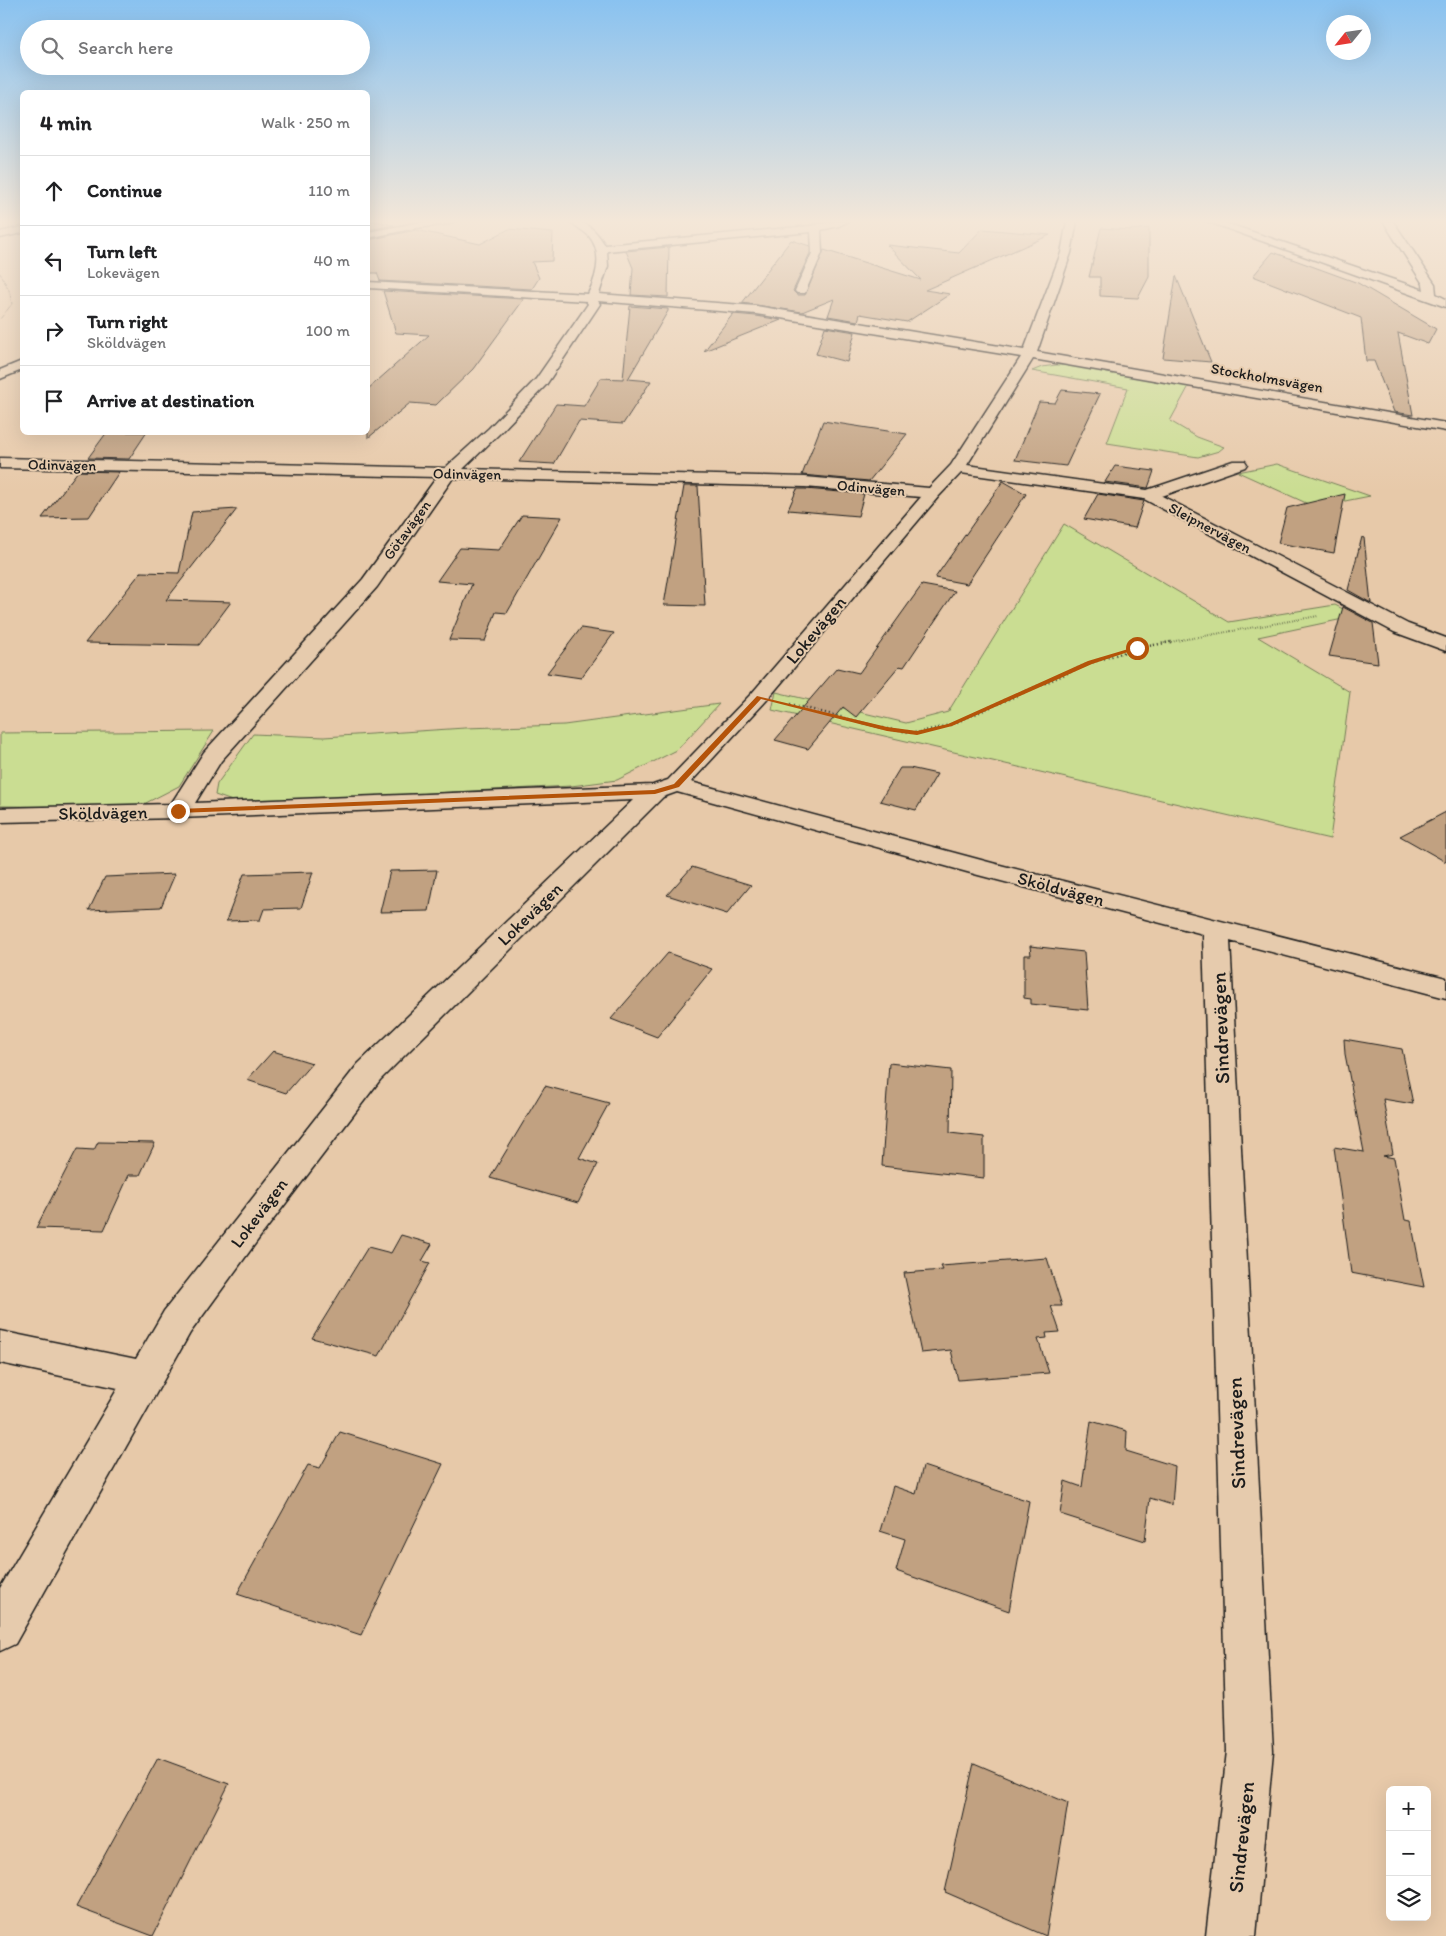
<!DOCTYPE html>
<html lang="en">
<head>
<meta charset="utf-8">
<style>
	body { margin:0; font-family:Itim,sans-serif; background:#f2f2f2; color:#202124 }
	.controls { position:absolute; right:15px; bottom:15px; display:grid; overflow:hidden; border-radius:8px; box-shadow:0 5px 20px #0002 }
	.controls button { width:45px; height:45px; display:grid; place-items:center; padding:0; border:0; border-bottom:1px solid #e0e0e0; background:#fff; color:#202124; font:25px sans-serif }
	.compass { position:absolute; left:1326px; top:15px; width:45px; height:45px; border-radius:50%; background:#fff; box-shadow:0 5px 20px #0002; rotate:240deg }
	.stop { position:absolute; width:15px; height:15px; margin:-11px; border:4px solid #b45309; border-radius:50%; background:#fff }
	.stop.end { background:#b45309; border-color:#fff; box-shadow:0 1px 5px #0008 }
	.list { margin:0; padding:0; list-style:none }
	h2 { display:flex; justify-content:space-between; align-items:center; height:65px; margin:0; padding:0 20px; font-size:21px }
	h2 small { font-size:16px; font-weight:400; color:#757577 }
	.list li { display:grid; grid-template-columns:32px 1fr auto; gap:15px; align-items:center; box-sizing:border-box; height:70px; padding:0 20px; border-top:1px solid #e0e0e0 }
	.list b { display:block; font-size:19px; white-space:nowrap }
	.list p { margin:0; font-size:16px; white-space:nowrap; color:#757577 }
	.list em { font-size:16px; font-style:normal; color:#757577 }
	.icon { flex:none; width:28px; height:28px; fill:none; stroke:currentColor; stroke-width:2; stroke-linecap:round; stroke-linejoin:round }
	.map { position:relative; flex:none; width:1446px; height:1936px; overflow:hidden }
	.search { position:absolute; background:#fff; box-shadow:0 5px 20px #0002; left:20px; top:20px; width:350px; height:55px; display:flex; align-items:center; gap:12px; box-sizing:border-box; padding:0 18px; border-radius:28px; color:#757577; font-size:19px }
	.panel { position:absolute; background:#fff; box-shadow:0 5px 20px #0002; left:20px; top:90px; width:350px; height:345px; border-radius:8px }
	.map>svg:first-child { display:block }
	.green { fill:#cadd92; stroke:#737c57 }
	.building { fill:#c1a181; stroke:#1c1c1c }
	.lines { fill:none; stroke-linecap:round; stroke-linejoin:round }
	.minor-casing { stroke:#1c1c1c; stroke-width:3 }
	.path-far2 { stroke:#1c1c1c; stroke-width:1; stroke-dasharray:0.5 1; stroke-linecap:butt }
	.path-far1 { stroke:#1c1c1c; stroke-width:2; stroke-dasharray:0.5 2; stroke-linecap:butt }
	.path { stroke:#1c1c1c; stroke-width:2.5; stroke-dasharray:1 3; stroke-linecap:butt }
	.minor { fill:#e6cbad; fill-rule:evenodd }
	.route { fill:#b45309 }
	.labels { text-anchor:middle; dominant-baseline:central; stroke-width:4; stroke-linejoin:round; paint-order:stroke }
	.far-street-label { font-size:15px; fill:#1c1c1c; stroke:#e6cbad }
	.street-label { font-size:18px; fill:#1c1c1c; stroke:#e6cbad }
	.near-street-label { font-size:21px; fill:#1c1c1c; stroke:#e6cbad }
</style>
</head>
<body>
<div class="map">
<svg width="1446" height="1936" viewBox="0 0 1446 1936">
	<rect width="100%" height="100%" fill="#e7c9a9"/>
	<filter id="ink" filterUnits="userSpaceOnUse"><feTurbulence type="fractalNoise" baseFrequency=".02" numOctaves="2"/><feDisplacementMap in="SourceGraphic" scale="10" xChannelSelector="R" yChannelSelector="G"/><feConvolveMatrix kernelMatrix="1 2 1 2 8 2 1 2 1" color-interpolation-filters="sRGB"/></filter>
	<g filter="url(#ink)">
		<g class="green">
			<polygon points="1056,365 1072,365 1189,386 1170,421 1197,437 1224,447 1219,451 1198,457 1107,443 1128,388 1032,371 1042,367"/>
			<polygon points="1277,464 1370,496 1315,507 1238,472"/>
			<polygon points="1064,524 1229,622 1335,605 1357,616 1258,637 1350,692 1330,839 772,710 776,692 906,723 948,712"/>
			<polygon points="719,704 677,750 617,780 571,786 238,803 215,795 217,784 253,734 324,737 465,728 564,725"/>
			<polygon points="214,731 179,786 138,807 0,806 0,733"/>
		</g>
		<g class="building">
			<polygon points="368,221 374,221 394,225 368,230"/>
			<polygon points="1101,228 1131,230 1149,228 1149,277 1138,298 1100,296 1100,277 1089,277"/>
			<polygon points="509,229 553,233 552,261 532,262 539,278 532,289 380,281 377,273 368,273 368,240 416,230 480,244"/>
			<polygon points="982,229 1050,235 925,290 950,294 907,322 860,314 858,321 828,316 834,299 802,312 742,303 791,240 810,246 810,253 793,291 797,295 805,295 824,250 921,280 887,245 959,253"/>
			<polygon points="669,247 668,297 631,295 633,268 626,251"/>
			<polygon points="1273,252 1358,283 1436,329 1428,344 1398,333 1413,415 1394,412 1374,361 1366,361 1361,318 1253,276"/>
			<polygon points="1176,276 1211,362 1163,358"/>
			<polygon points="383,291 524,299 473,369 436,405 410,403 368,438 368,389 429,335 396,333"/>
			<polygon points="630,306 668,309 668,311 628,379 651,381 623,424 579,421 554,464 519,462 556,404 584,406 601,378 623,379"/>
			<polygon points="733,314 756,316 781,320 704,351"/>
			<polygon points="825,327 855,332 847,362 816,354"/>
			<polygon points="1062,390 1100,394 1066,466 1015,460 1039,402 1055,403"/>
			<polygon points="823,421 907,434 869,481 802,475"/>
			<polygon points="107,432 147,432 129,459 88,458"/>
			<polygon points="1115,466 1154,471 1148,488 1105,482"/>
			<polygon points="78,471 119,472 89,517 42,518"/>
			<polygon points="1003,481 1026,494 967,584 935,578"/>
			<polygon points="684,486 698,486 705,606 664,605"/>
			<polygon points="797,489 805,489 864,494 858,516 788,510"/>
			<polygon points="1098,494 1144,501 1135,528 1084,519"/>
			<polygon points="1345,494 1334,553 1278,543 1287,508"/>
			<polygon points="237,509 166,600 231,602 199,645 85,643 141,572 179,573 192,512"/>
			<polygon points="522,515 562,517 507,613 496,612 485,641 449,640 472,584 437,581 460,548 499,550"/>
			<polygon points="1362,537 1364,538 1371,603 1348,590"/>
			<polygon points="922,585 955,591 904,667 899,666 856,717 843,707 808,749 775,740 837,668 859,673"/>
			<polygon points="1343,607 1373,623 1378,663 1329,656"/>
			<polygon points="581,628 614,633 581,678 547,673"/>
			<polygon points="900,768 910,768 937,774 916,810 880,801"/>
			<polygon points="1446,812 1446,862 1400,836"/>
			<polygon points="692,867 751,885 727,914 667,895"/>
			<polygon points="437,870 429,911 380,912 390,871"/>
			<polygon points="313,872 301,908 264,909 260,920 226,921 244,874"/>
			<polygon points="175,874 161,907 89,910 105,877"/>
			<polygon points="1030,946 1084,952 1088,1010 1031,1004 1031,999 1024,998 1024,955 1031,955"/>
			<polygon points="668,953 712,969 657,1037 611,1019"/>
			<polygon points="1344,1039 1402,1049 1413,1104 1383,1099 1393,1154 1383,1156 1394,1158 1405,1220 1411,1221 1424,1287 1351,1273 1334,1147 1364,1152 1345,1054"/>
			<polygon points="273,1051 312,1063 286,1093 247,1080"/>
			<polygon points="889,1063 951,1070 950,1133 984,1137 984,1178 882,1166"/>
			<polygon points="545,1086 609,1103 579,1158 598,1164 578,1203 490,1178"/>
			<polygon points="98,1142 155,1143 140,1175 129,1175 104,1230 36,1228 77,1149 94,1150"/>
			<polygon points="401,1235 432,1244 422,1261 430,1263 379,1356 312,1338 368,1247 391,1253"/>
			<polygon points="1047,1258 1062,1306 1051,1306 1060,1332 1046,1333 1047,1338 1038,1339 1049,1373 958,1380 951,1350 921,1353 904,1273 943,1270 941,1266"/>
			<polygon points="1091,1421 1127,1431 1126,1451 1175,1466 1172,1505 1150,1498 1145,1541 1060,1514 1065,1481 1082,1487"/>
			<polygon points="340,1432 443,1464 361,1635 237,1594 308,1465 320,1468"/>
			<polygon points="923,1466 1029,1501 1009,1611 896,1571 905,1539 880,1531 893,1486 916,1494"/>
			<polygon points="158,1758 229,1784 153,1936 76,1907"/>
			<polygon points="974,1763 1068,1803 1046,1936 945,1892"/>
		</g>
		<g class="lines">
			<defs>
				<g id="minor">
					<polygon points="427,221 455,221 450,224 416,228 368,238 368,232"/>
					<path d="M570 221C587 220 596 231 605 245L809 226 836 221H849L839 226 821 230 822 253 805 293H797L795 291 812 253 811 232 607 251 608 266 599 294 756 306 1024 350 1061 253 1067 221H1077L1071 253 1037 352 1446 423V431L1033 359 967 465 1147 490 1233 461H1245L1247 464 1245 467 1162 496 1408 624 1446 638V651L1394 632 1144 499 961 473 939 496 766 701 691 782 996 864 1446 978V998L1230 941 1273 1751 1256 1936H1206L1227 1751 1203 934 978 875 677 792 663 797 380 1080 260 1237 190 1333 15 1644 0 1651V1588L118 1388 0 1363V1331L136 1359 164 1311 358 1064 633 800 178 818 0 822V808L171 804 204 752 363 579 437 477 0 468V458L445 468 489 428 536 379 588 304 586 301 368 288V282L588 294C597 276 603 253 589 236 583 230 576 227 570 221ZM598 301 756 314 1021 357 951 465 929 488 805 477 463 469 499 434 546 385 600 304ZM453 478 805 487 921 497 752 693 668 780 653 785 195 803 221 761 377 587Z"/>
					<polygon points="1206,221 1220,221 1424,290 1423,284 1383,221 1393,221 1435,284 1436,294 1446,299 1446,307"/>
					<polygon points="22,227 22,233 0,238 0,232"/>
					<polygon points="22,361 22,370 0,379 0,370"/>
				</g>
			</defs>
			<use href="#minor" class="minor-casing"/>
			<polyline class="path-far2" points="0,273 9,290 12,304 0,319"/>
			<polyline class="path-far1" points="1164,643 1318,616"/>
			<polyline class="path" points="790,704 887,729 917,733 950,725 1090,663 1137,648 1171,642"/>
			<use href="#minor" class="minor"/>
		</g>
	</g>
	<linearGradient id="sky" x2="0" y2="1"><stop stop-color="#89c2f0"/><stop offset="0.45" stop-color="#f4e7d8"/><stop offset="1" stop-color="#f4e7d8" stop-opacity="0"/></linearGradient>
	<rect width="1446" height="492" fill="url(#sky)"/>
	<polygon class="route" points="1135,647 1140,648 1092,664 952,726 917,735 887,731 761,699 679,787 655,794 178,813 175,811 178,809 654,790 674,784 757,696 887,727 917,731 948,724 1088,661"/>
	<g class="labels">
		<g class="far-street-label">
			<text transform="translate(1267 378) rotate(10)">Stockholmsvägen</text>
			<text transform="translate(62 465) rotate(1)">Odinvägen</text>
			<text transform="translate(467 474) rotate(1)">Odinvägen</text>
			<text transform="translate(871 488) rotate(5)">Odinvägen</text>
			<text transform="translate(1210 528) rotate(28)">Sleipnervägen</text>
			<text transform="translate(407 530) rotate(-54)">Götavägen</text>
		</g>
		<g class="street-label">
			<text transform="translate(816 630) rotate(-50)">Lokevägen</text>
			<text transform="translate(103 813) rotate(-1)">Sköldvägen</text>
			<text transform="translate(1061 889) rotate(15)">Sköldvägen</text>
			<text transform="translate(530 914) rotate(-44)">Lokevägen</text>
			<text transform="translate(259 1213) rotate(-53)">Lokevägen</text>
		</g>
		<g class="near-street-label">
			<text transform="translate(1220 1028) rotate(-92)">Sindrevägen</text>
			<text transform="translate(1236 1433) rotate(-92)">Sindrevägen</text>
			<text transform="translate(1241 1837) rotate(-84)">Sindrevägen</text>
		</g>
	</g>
</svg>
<div class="controls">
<button>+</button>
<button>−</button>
<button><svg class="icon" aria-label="layers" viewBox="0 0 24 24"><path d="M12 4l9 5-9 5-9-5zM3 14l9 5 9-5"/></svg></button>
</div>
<svg class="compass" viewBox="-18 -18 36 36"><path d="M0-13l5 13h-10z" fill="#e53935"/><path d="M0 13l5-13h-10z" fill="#757577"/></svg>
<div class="stop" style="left:1137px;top:648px"></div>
<div class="stop end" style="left:178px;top:811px"></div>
<div class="search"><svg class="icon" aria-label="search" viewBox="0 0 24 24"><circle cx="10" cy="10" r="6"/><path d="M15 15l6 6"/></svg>Search here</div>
<section class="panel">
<h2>4 min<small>Walk · 250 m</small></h2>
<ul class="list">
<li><svg class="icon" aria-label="ahead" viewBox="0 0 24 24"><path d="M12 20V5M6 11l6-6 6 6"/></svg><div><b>Continue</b></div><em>110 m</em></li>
<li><svg class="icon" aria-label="left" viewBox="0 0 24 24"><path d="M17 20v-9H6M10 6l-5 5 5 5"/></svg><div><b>Turn left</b><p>Lokevägen</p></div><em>40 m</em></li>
<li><svg class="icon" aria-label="right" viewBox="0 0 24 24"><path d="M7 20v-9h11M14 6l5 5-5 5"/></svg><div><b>Turn right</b><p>Sköldvägen</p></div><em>100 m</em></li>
<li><svg class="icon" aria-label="arrive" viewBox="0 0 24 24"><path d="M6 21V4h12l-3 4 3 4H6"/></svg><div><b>Arrive at destination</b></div></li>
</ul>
</section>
</div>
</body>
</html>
